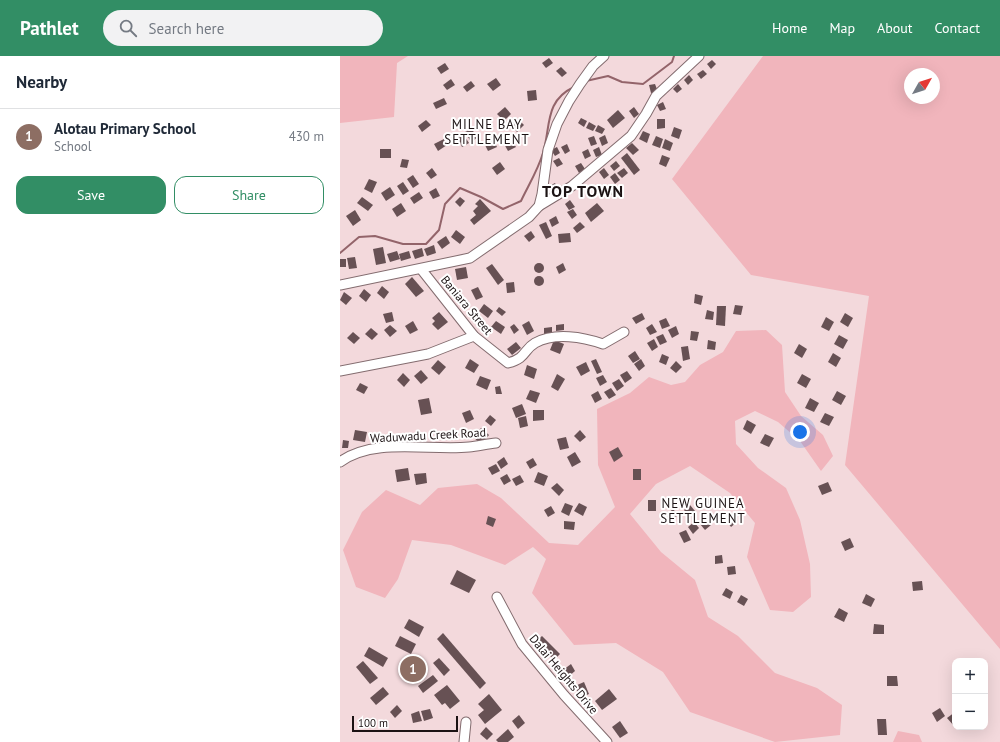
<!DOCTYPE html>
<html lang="en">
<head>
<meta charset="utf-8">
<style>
	body { margin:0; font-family:"PT Sans",sans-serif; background:#f2f2f3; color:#1f2937 }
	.controls { position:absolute; right:12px; bottom:12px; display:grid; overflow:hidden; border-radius:8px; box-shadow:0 4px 16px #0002 }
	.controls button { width:36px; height:36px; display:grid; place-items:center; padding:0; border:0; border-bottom:1px solid #e0e1e3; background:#fff; color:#1f2937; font:20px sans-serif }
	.compass { position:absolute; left:564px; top:12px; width:36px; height:36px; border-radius:50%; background:#fff; box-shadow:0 4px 16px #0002; rotate:51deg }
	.scale { position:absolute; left:12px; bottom:10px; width:106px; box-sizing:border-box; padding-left:4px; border:2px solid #1b1213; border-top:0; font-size:11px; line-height:14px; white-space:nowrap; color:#1b1213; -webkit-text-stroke:3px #fff; paint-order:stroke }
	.you { position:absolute; left:460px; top:376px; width:14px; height:14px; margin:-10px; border:3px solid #fff; border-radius:50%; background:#1a73e8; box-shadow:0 0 0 6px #1a73e833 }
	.badge { display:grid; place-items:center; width:26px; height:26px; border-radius:50%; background:#328e65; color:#fff; font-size:13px; font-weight:700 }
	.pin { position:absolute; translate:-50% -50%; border:2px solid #fff; box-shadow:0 1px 4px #0006 }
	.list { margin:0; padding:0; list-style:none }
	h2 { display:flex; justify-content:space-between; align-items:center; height:52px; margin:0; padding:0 16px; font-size:17px }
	h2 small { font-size:13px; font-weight:400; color:#747a83 }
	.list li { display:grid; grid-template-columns:26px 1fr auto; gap:12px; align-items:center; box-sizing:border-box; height:56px; padding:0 16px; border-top:1px solid #e0e1e3 }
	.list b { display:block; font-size:15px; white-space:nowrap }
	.list p { margin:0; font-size:13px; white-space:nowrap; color:#747a83 }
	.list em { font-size:13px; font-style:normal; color:#747a83 }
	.actions { display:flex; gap:8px; padding:12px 16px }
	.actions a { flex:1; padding:9px 0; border:1px solid #328e65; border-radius:12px; text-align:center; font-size:14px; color:#328e65 }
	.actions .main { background:#328e65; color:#fff }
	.icon { flex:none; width:22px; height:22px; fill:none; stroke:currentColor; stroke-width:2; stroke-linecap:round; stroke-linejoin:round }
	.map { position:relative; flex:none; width:660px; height:686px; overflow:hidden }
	header { display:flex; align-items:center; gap:24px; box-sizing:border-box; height:56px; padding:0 20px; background:#328e65; color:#fff }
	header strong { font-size:19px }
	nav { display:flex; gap:22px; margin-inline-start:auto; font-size:14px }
	.search { width:280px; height:36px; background:#f2f2f3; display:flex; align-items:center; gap:10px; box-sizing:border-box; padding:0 14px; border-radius:22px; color:#747a83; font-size:15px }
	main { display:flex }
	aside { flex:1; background:#fff }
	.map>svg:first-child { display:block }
	.green { fill:#f1b5bc; fill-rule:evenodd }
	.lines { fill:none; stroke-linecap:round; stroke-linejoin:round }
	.stream { stroke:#93646a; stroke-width:2 }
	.building { fill:#675154 }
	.minor-casing { stroke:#836c6f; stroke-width:11 }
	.minor { stroke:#fff; stroke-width:9 }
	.labels { text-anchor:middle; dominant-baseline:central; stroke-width:4; stroke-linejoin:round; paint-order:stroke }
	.street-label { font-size:12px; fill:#1b1213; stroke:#fff }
	.neighbourhood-label { font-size:13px; letter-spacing:1px; fill:#1b1213; stroke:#fff }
	.district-label { font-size:16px; font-weight:bold; letter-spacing:1px; fill:#1b1213; stroke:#fff }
</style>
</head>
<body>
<header>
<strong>Pathlet</strong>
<div class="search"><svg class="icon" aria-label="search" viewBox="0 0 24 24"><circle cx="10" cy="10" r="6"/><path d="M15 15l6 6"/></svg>Search here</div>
<nav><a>Home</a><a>Map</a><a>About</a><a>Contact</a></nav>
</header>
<main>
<aside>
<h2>Nearby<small></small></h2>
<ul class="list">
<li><span class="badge" style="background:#8d6e63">1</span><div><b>Alotau Primary School</b><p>School</p></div><em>430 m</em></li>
</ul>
<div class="actions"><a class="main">Save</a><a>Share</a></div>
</aside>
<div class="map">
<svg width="660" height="686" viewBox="0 0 660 686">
	<rect width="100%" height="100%" fill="#f3d9dc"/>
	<g class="green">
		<polygon points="0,0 68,0 57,7 54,61 0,67"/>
		<path d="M423 0H660V593L505 409 529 240 411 219 332 123ZM570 18H594V42H570Z"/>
		<polygon points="426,274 442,289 445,336 461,360 483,379 493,400 481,415 460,385 438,366 415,355 395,365 396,388 418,412 446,432 460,464 470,508 471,541 453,556 430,554 407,501 415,467 390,437 350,410 316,428 290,458 321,496 355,524 368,561 398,580 435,617 477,632 502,649 500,679 435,686 350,656 323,616 276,587 234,589 192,537 206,503 193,491 165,509 111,489 72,484 58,523 45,542 16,531 3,494 22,456 46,434 80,449 98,432 137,428 161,442 209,487 238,489 275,451 258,409 257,353 290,337 309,321 331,329 345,326 360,309 383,296 396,275"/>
		<polygon points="558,675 579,679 582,686 553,686"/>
	</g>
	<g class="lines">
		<g class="stream">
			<polyline points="246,25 268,20 282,26 303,28 332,6 334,0"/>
			<path d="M0 197 19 181 35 180 63 188H86L99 174 105 148 120 132 141 141 163 153 181 145C188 130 198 114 203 97 211 71 204 45 234 31"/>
		</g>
	</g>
	<g class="building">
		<polygon points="209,2 213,7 206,12 202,7"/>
		<polygon points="372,4 376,8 371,13 367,8"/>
		<polygon points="105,7 109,13 101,18 97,12"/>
		<polygon points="221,11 227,17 222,21 216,15"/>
		<polygon points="363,14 367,18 361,23 357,18"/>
		<polygon points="349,19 353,24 348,29 344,24"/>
		<polygon points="156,22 161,29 153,35 147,28"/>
		<polygon points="111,23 115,29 107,34 103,29"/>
		<polygon points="131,25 135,30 127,36 123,31"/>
		<polygon points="315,28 318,36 311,37 309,29"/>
		<polygon points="338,28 342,33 337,37 333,33"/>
		<polygon points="196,34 197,44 188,45 187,35"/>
		<polygon points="104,42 107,48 96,53 93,47"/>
		<polygon points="323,46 326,53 320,55 317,49"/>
		<polygon points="165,51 171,58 164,65 157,58"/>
		<polygon points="294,51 299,58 294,62 289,55"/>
		<polygon points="278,54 285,62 273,72 267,64"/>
		<polygon points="241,62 247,65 244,71 238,67"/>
		<polygon points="178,63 184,69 177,76 171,69"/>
		<polygon points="317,63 325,63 325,72 317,73"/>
		<polygon points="86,64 91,69 82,76 78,70"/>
		<polygon points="249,66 256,70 253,75 246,72"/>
		<polygon points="258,69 265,73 262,78 255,75"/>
		<polygon points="334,71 342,74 339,83 331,80"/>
		<polygon points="132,73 137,82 131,86 125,76"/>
		<polygon points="303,75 310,78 307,87 299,83"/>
		<polygon points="123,78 129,87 122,91 117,81"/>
		<polygon points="265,79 268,87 262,90 259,82"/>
		<polygon points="254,80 257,88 251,90 248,82"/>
		<polygon points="316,80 323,83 320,92 312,89"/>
		<polygon points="170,82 176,91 168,95 163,86"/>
		<polygon points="104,83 107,89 98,95 94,88"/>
		<polygon points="153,83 157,91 148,95 144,87"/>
		<polygon points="325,83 333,87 330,95 322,92"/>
		<polygon points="292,87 299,94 293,99 286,92"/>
		<polygon points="227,88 230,95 225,98 221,91"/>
		<polygon points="217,91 220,97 215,100 211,94"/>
		<polygon points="259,91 262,99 256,101 253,94"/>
		<rect x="40" y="93" width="11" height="9"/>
		<polygon points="248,93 251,100 245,103 242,96"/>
		<polygon points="287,97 300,114 294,119 281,102"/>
		<polygon points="322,99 330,102 326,111 319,108"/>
		<polygon points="219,102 223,108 217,111 213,105"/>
		<polygon points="62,103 69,104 67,112 60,111"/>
		<polygon points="276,105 280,110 274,115 270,110"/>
		<polygon points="160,106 165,113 157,119 152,112"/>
		<polygon points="241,107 245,113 239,117 235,110"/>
		<polygon points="92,112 97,119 91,123 86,117"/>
		<polygon points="264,112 269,119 264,123 259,116"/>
		<polygon points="284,112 288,117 282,122 277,117"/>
		<polygon points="275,117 280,124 275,128 270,121"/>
		<polygon points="73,119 79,128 73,132 67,123"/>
		<polygon points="29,123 37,126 32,137 24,133"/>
		<polygon points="63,126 69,135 63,139 57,130"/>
		<polygon points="215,127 218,133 213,136 209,130"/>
		<polygon points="50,131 55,139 46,145 41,137"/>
		<polygon points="96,132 100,140 93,143 89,136"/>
		<polygon points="273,132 280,136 276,142 269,137"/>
		<polygon points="79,136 83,142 74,148 70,142"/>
		<polygon points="22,141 33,149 28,155 17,147"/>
		<polygon points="120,141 125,145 120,151 115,146"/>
		<polygon points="140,143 151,155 134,169 130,164 136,159 133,155 138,150 135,148"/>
		<polygon points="230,144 235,151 229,154 225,148"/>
		<polygon points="61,147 66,155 57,161 52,153"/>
		<polygon points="257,147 264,155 251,166 245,157"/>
		<polygon points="233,153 237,159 232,163 227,156"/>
		<polygon points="15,154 21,164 13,170 6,160"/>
		<polygon points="216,160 219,167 212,171 209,164"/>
		<polygon points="206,166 212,180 206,183 199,169"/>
		<polygon points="240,166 245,171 237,177 233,172"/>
		<polygon points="116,174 125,181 120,188 111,181"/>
		<polygon points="191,175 195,181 189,186 184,180"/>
		<polygon points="230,177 231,186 219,187 218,178"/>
		<polygon points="106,180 110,187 102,193 97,186"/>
		<polygon points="94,189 96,197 87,200 84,193"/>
		<polygon points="43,191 46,207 36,209 33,193"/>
		<polygon points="82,192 84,200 75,203 72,195"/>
		<polygon points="57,195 60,203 50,206 47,198"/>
		<polygon points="69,195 71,202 61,205 59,198"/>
		<polygon points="15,201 17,212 9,213 7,202"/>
		<rect x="0" y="203" width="6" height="8"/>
		<circle cx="199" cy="212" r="5"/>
		<polygon points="223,207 226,214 219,218 216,211"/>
		<polygon points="152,208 164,224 158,229 146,212"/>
		<polygon points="126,211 128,222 117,224 115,213"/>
		<circle cx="199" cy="225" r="5"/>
		<polygon points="72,221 84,235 76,241 65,228"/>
		<polygon points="174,226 175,236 167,237 166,227"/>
		<polygon points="42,230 49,236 44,243 37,237"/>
		<polygon points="138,231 143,241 136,244 131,234"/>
		<polygon points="24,233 31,239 26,246 19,240"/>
		<polygon points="4,236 12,242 6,249 0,244"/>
		<polygon points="355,238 363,240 361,249 354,247"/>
		<polygon points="144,248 153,255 148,262 139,255"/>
		<polygon points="395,249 403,250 401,259 393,258"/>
		<polygon points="377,250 386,250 385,270 376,269"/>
		<polygon points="159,251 166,256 162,260 156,255"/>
		<polygon points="367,254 374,256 373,264 365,263"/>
		<polygon points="52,256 54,265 46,267 43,258"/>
		<polygon points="99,256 108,266 98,274 92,268 95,265 92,262"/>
		<polygon points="302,257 305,263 296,268 292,262"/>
		<polygon points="505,257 513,262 508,271 500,266"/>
		<polygon points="486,261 494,266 489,275 481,271"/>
		<polygon points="326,262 330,270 322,273 319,265"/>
		<polygon points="73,265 78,274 70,278 65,270"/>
		<polygon points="156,265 165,271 161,278 151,271"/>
		<polygon points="189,265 194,275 187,279 182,269"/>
		<polygon points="174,268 179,274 174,278 170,271"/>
		<polygon points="224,268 224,274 216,275 216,269"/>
		<polygon points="312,268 317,276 310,279 306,272"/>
		<polygon points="50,269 57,275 50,281 44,274"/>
		<polygon points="336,270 339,278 332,282 328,274"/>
		<polygon points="212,271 212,277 204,278 204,272"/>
		<polygon points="31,272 38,278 32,284 25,278"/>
		<polygon points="351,275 359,276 357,285 350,284"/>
		<polygon points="13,276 20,282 14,288 7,282"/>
		<polygon points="323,278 327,286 320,289 316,281"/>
		<polygon points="499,279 508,284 503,293 494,288"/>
		<polygon points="314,283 318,291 312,295 307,287"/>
		<polygon points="214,284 224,288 220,298 210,294"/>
		<polygon points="368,284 376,286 375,294 367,293"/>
		<polygon points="176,286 181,292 172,299 167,293"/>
		<polygon points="459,288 467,293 462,302 454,297"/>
		<polygon points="348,290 350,303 343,305 341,291"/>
		<polygon points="295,295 300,303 293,307 288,300"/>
		<polygon points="493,297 501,302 496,311 488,306"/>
		<polygon points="322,298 329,301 326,309 319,306"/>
		<polygon points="130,303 139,309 134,317 125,312"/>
		<polygon points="256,303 262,316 257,318 251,305"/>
		<polygon points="301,303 305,310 299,315 294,308"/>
		<polygon points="98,304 106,311 99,319 91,312"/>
		<polygon points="336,305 342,311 336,317 330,312"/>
		<polygon points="246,306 250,315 241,320 236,311"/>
		<polygon points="187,309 197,313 194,323 184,319"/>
		<polygon points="81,314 88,322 81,328 74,320"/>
		<polygon points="287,315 292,322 285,327 280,319"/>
		<polygon points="63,317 70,324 64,331 57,324"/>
		<polygon points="217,318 225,323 218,335 211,331"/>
		<polygon points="462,318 471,323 466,332 457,327"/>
		<polygon points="263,319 267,326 260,330 256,322"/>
		<polygon points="140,320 151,324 147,334 136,329"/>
		<polygon points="279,323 284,330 277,335 272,327"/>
		<polygon points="20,327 28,331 24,338 16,334"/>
		<polygon points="160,330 162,338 156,338 155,331"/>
		<polygon points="271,332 276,339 269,343 264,336"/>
		<polygon points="190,334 200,337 196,347 186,343"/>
		<polygon points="258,335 262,343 255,347 251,339"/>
		<polygon points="497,335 506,340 501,349 492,344"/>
		<polygon points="89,342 92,357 81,359 78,344"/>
		<polygon points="470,342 479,347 474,356 465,352"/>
		<polygon points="182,348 186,358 176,362 172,352"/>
		<polygon points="130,354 134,363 126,367 122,357"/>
		<polygon points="193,354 204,354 204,364 193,365"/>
		<polygon points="485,357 494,361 489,370 480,366"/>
		<polygon points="150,359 156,364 151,370 145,365"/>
		<polygon points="186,360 188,370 180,372 178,362"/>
		<polygon points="407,364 416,369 411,378 403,373"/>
		<polygon points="141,372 149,379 141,388 133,381"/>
		<polygon points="15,374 27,376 25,386 13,384"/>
		<polygon points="240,374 246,381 240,386 234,380"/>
		<polygon points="425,378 434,382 429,391 420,387"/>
		<polygon points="226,381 229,392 220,394 217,383"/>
		<polygon points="3,384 9,385 8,392 2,392"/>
		<polygon points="278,391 283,400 274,406 269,396"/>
		<polygon points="235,396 241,406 232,411 227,401"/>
		<polygon points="164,401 168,408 161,413 157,406"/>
		<polygon points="193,402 197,409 190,413 186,406"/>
		<polygon points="156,408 160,415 152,419 148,412"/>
		<polygon points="68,412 70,424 57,426 55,414"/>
		<rect x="293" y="413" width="8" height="11"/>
		<polygon points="198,416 208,420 204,430 194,426"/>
		<polygon points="86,417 87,427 76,429 74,418"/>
		<polygon points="167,418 171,425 164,429 160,422"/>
		<polygon points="180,419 184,426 176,430 172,423"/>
		<polygon points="488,426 492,435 482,439 478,430"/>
		<polygon points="217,427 224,434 219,440 211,432"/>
		<polygon points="373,441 376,448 370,452 366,444"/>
		<rect x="308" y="444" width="8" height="11"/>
		<polygon points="225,447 233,450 229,460 221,456"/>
		<polygon points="239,447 247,451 243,460 234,455"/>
		<polygon points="350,449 355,455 349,460 344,454"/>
		<polygon points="211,450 215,457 208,461 204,454"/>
		<polygon points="333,453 338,459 332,464 327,458"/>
		<polygon points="392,459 397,466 391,471 386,464"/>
		<polygon points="148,460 156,463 153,471 146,468"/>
		<polygon points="366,463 371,469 365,474 360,468"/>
		<polygon points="224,465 235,466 234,474 224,473"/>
		<polygon points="354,466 359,472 353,478 348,471"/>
		<polygon points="346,474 351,484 344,487 339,477"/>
		<polygon points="510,482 514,491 505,495 501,486"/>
		<polygon points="382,499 383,507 375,508 375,500"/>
		<polygon points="395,510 396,518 388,519 387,511"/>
		<polygon points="117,514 136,524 129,537 110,528"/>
		<polygon points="582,525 583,534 573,535 572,526"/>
		<polygon points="386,532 393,536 390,543 382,539"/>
		<polygon points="526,538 535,543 531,551 522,547"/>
		<polygon points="401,539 408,543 404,550 397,546"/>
		<polygon points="499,552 508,557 504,566 494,561"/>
		<polygon points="69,563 84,571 79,581 64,572"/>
		<polygon points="534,568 544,569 544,578 533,578"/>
		<polygon points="103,577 146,627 140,633 97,583"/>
		<polygon points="60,580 76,588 71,598 55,590"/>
		<polygon points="202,580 220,598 214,604 206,596 203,599 193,588"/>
		<polygon points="29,591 48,602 43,611 24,600"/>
		<polygon points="99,602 110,614 104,620 93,607"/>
		<polygon points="23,605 38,622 30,628 16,611"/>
		<polygon points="231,608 235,615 228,621 223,614"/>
		<polygon points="93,619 98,625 83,637 78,630"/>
		<polygon points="547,620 557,620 558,630 547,630"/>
		<polygon points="244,626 249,638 240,642 235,630"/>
		<polygon points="107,629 120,645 110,653 105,647 102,649 94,639"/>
		<polygon points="43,631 49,638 36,649 30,642"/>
		<polygon points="269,633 277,643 262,654 255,645"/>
		<polygon points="149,638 162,654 145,668 138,659 144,654 138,648"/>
		<polygon points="57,649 62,655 55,662 50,656"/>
		<polygon points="600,652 605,660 597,666 592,657"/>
		<polygon points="90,653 93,662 84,665 81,655"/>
		<polygon points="79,655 82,665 73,667 71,658"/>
		<polygon points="615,656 615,669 614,670 607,662"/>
		<polygon points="179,659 185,667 178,673 172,665"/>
		<polygon points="537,663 546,663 547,679 538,679"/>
		<polygon points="280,665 288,677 280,682 272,671"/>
		<polygon points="146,671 153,678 147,684 140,678"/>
		<polygon points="168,673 174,681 168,686 158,686 156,684"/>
	</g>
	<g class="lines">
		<defs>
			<g id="minor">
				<polyline points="199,150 232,130 291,80 306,58 316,40 359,0"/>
				<path d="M81 213 134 280 168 307C187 302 183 294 195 287 215 276 243 281 263 288L284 276"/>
				<polyline points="0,229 130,202 189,161 199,150 202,138 208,94 217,68 229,45 240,28 253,10 264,0"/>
				<polyline points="0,315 88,298 134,280"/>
				<path d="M0 406C34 381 89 395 129 391 138 390 147 388 156 387"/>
				<polyline points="157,541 182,588 224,639 267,686"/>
				<polyline points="124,686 126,666"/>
			</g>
		</defs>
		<use href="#minor" class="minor-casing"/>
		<use href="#minor" class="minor"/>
	</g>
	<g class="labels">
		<g class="street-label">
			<text transform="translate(127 249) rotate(50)">Baniara Street</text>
			<text transform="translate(88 379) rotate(-3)">Waduwadu Creek Road</text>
			<text transform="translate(224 618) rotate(50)">Dalai Heights Drive</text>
		</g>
		<g class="neighbourhood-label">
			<text x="147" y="68">MILNE BAY<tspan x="147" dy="15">SETTLEMENT</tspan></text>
			<text x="363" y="447">NEW GUINEA<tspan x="363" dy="15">SETTLEMENT</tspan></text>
		</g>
		<g class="district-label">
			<text x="243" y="135">TOP TOWN</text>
		</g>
	</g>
</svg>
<div class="controls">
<button>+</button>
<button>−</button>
</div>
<svg class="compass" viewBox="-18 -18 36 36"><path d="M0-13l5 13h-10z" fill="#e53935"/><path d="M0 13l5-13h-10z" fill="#747a83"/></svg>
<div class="scale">100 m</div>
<div class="you"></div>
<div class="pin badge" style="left:73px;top:613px;background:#8d6e63">1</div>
</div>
</main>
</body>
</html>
